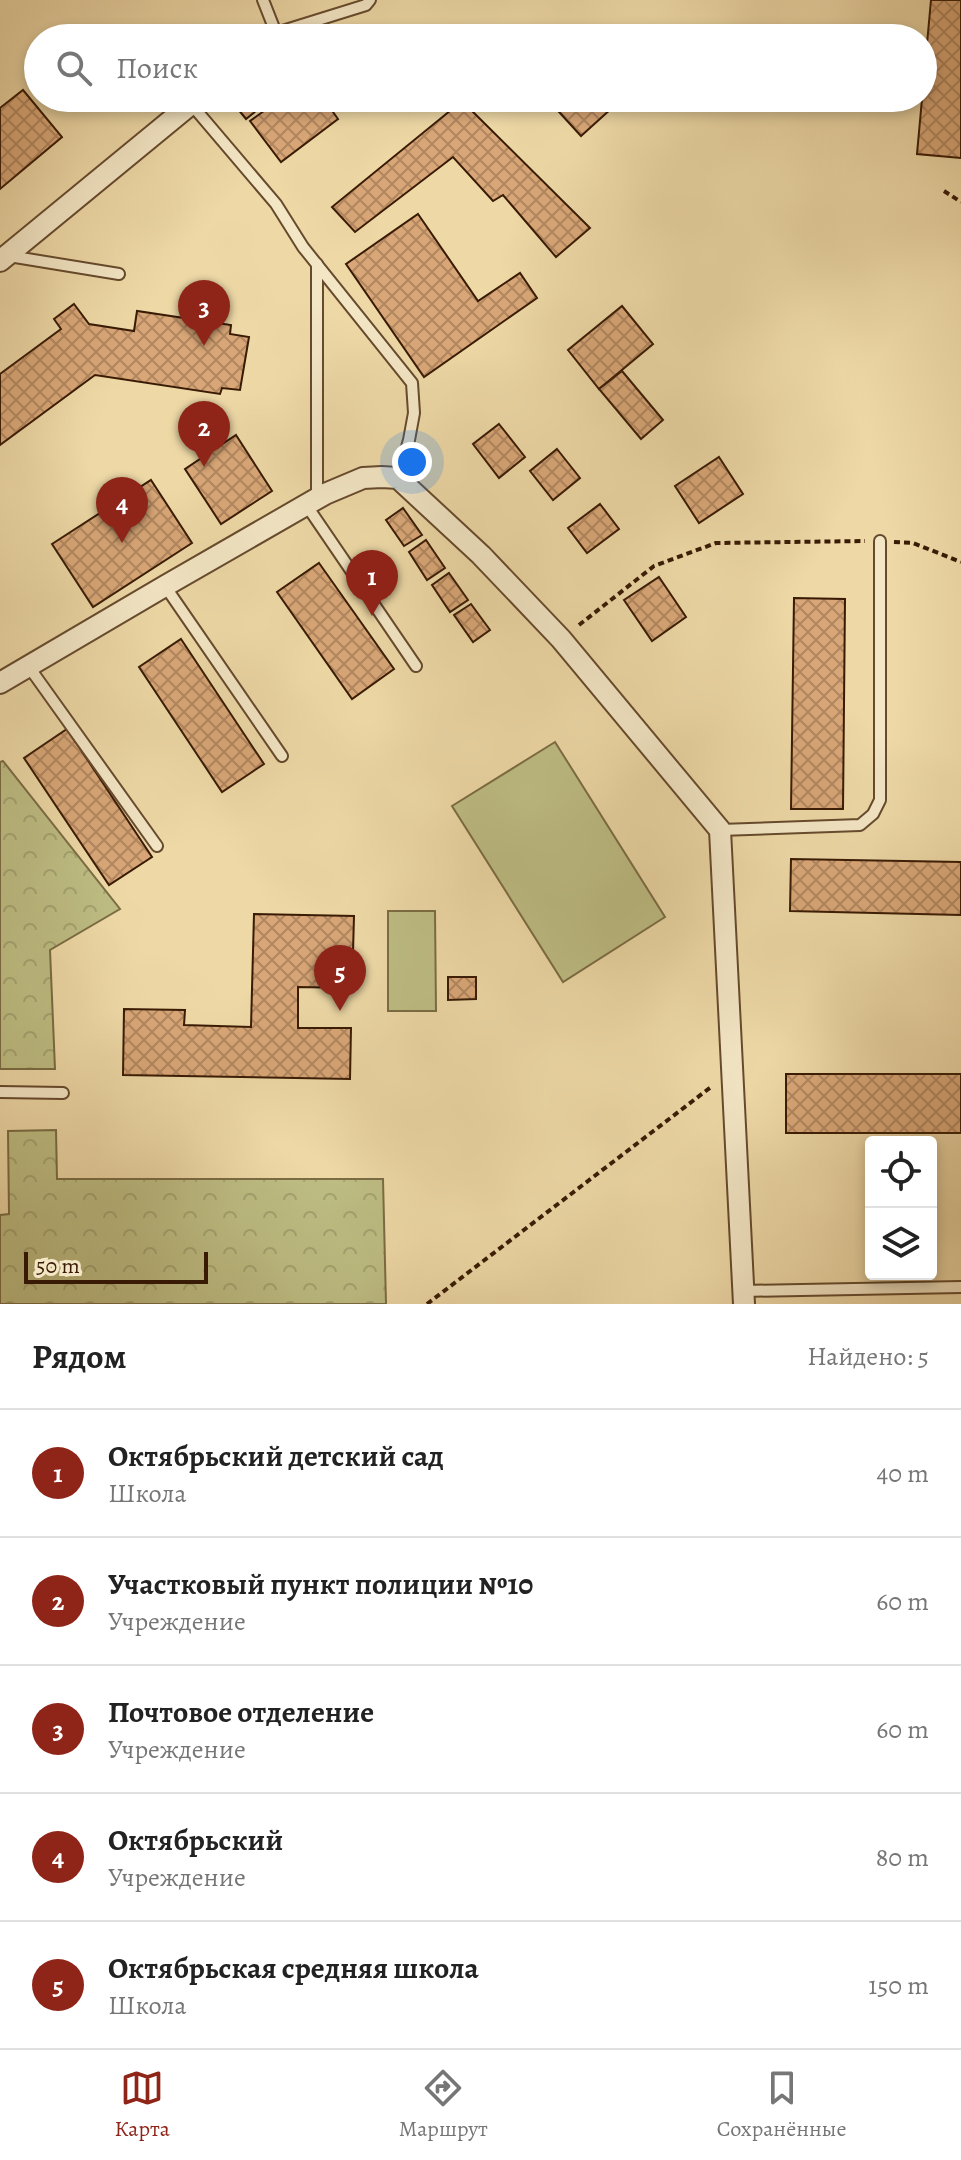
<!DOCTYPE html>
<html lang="ru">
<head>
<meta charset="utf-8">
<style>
	body { margin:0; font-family:Alegreya,serif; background:#f6f6f6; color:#222 }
	.controls { position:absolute; right:24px; bottom:24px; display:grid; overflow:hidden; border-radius:8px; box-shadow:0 4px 12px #0003 }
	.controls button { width:72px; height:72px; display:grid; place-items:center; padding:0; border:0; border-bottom:2px solid #e0e0e0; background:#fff; color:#222; font:40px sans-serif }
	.scale { position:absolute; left:24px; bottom:20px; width:184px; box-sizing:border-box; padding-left:8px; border:4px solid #391b05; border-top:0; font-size:22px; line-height:28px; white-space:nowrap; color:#391b05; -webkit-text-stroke:6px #f3e6c5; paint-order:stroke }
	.you { position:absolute; left:412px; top:462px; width:28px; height:28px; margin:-20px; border:6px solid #fff; border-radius:50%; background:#1a73e8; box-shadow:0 0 0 12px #1a73e833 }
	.badge { display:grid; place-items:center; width:52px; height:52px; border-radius:50%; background:#8f2418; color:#fff; font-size:26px; font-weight:700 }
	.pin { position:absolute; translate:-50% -66px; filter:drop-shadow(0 2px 4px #0008) }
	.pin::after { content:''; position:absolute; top:42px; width:28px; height:24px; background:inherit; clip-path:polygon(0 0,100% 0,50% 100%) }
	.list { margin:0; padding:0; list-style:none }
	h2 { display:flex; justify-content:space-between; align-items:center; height:104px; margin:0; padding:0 32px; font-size:34px }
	h2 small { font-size:26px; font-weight:400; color:#767676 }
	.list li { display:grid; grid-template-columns:52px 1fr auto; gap:24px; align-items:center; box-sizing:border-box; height:128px; padding:0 32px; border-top:2px solid #e0e0e0 }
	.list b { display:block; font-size:30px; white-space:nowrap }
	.list p { margin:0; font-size:26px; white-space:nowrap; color:#767676 }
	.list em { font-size:26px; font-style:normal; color:#767676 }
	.icon { flex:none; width:44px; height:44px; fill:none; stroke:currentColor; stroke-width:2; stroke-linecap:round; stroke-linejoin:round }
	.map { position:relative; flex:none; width:961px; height:1304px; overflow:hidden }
	.search { position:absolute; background:#fff; box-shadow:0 4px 12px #0003; left:24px; right:24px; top:24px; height:88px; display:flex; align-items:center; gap:20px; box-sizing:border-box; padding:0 28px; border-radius:44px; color:#767676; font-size:30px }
	.sheet { height:744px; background:#fff }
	nav { display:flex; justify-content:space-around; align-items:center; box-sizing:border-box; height:112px; border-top:2px solid #e0e0e0; background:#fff; font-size:22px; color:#767676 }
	nav a { display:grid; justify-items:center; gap:4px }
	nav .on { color:#8f2418 }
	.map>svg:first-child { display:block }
	.forest { fill:url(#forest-crowns); stroke:#7b6c44; stroke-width:2 }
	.park { fill:#bdbd83; stroke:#7b6c44; stroke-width:2 }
	.building { fill:url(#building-cross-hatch); stroke:#391b05; stroke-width:2 }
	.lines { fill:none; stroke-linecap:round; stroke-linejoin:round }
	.service-casing { stroke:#664a2d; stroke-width:14 }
	.minor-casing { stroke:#664a2d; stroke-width:24 }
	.path { stroke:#391b05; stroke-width:4; stroke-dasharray:6 4; stroke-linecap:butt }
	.service { stroke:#f3e6c5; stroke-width:10 }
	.minor { stroke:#f3e6c5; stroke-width:20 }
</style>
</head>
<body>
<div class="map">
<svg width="961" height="1304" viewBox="0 0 961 1304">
	<defs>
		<pattern id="forest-crowns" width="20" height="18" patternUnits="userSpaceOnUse" patternTransform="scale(2)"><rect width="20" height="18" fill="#bdbd83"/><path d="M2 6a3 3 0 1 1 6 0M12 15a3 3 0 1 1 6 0" fill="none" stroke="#a3a270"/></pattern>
		<pattern id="building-cross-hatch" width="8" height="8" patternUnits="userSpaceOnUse" patternTransform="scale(2)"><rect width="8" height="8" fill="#d9a777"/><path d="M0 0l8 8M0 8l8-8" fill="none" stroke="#b18760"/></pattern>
	</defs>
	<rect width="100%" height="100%" fill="#edd8a6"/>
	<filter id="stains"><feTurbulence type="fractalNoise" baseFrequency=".0025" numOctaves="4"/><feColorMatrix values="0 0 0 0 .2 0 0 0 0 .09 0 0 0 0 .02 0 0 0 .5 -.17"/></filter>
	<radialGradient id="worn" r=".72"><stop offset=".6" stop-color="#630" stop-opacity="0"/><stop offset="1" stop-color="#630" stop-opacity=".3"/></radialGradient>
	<g class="forest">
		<polygon points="3,761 120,909 50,950 55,1069 0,1069 0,762"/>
		<polygon points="56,1130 57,1179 383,1179 386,1304 0,1304 0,1215 9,1214 8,1131"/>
	</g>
	<g class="park">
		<polygon points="555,742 665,917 563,982 452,806"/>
		<polygon points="388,911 435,911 436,1011 388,1011"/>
	</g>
	<g class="building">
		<polygon points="931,0 961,0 961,158 917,154"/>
		<polygon points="23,90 62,137 0,189 0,108"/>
		<polygon points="229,98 272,98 246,119"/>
		<polygon points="282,98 323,98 338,119 281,162 250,121"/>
		<polygon points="552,98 623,98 581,136 549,101"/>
		<polygon points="462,101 590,228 556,257 503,195 493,201 453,157 355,232 332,207"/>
		<polygon points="418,214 478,301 520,273 537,298 424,377 346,264"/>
		<polygon points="74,304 89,324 134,331 137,311 231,325 230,334 249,337 240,390 222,388 220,394 95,375 0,445 0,374 61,329 54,319"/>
		<polygon points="622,306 653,344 599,389 568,350"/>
		<polygon points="622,371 663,420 641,439 599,389"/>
		<polygon points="499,424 525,457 499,478 473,444"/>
		<polygon points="236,435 272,491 221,524 185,469"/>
		<polygon points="557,449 580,478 553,500 530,471"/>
		<polygon points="719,457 743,494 699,523 675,486"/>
		<polygon points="151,480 192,543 93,607 52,544"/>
		<polygon points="600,504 619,529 587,553 568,528"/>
		<polygon points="403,508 422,535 404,546 386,520"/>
		<polygon points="426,540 445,568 427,580 409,552"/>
		<polygon points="319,563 394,669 352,699 277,592"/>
		<polygon points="449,573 468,600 450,612 432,585"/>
		<polygon points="659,577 686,617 652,641 624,600"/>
		<polygon points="794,598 845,599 843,809 791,809"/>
		<polygon points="471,604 490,630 473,642 454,615"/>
		<polygon points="181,639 264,764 222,792 139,667"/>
		<polygon points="67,729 152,857 109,885 24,758"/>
		<polygon points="791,859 961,862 961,915 790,911"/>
		<polygon points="254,914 354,916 352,988 298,987 298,1028 351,1028 350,1079 123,1075 124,1009 185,1010 184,1025 251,1027"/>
		<polygon points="448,977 476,977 476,999 448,1000"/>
		<rect x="786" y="1074" width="175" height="59"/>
	</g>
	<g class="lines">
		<defs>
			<g id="service">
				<polyline points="263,0 276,33 366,5 370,0"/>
				<polyline points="200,98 191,104 276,204 303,247 412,383 414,413 409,440 398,478"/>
				<polyline points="9,256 119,274"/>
				<polyline points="317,264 317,498"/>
				<polyline points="307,506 416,666"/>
				<polyline points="165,586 282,756"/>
				<polyline points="29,667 157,846"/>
				<polyline points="720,830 860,825 873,814 880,800 880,541"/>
				<polyline points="0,1092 63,1093"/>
				<polyline points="743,1291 961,1287"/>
			</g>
			<g id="minor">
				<polyline points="0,261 191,104"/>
				<polyline points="0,683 165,586 325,494 363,478 382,477 398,478 481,555 561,639 720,830 744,1304"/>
			</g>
		</defs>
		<use href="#service" class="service-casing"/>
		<use href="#minor" class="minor-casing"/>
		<g class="path">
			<polyline points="944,191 961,202"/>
			<polyline points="894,542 913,543 961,562"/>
			<polyline points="579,625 654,566 716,543 865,541"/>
			<polyline points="427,1304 711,1087"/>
		</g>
		<use href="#service" class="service"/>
		<use href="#minor" class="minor"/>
	</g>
	<rect width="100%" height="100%" filter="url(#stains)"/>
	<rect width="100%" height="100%" fill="url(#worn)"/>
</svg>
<div class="controls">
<button><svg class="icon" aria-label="locate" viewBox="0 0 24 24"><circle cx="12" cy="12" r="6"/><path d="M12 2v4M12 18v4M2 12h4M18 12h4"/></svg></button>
<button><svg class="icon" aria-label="layers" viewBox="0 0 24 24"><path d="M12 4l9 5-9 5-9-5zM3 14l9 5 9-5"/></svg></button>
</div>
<div class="scale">50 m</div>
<div class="you"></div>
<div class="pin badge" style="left:372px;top:616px">1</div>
<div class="pin badge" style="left:204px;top:467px">2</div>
<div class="pin badge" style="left:204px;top:346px">3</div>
<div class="pin badge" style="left:122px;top:543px">4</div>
<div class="pin badge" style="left:340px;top:1011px">5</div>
<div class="search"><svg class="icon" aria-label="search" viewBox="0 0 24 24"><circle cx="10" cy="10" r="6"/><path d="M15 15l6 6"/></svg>Поиск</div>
</div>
<section class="sheet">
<h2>Рядом<small>Найдено: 5</small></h2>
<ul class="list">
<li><span class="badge">1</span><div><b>Октябрьский детский сад</b><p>Школа</p></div><em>40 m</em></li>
<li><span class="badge">2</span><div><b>Участковый пункт полиции №10</b><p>Учреждение</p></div><em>60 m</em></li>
<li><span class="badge">3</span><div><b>Почтовое отделение</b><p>Учреждение</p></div><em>60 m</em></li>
<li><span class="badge">4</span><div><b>Октябрьский</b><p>Учреждение</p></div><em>80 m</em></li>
<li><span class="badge">5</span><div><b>Октябрьская средняя школа</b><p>Школа</p></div><em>150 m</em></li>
</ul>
</section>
<nav>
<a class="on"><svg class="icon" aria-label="map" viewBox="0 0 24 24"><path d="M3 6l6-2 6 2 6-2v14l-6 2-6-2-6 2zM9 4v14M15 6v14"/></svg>Карта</a>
<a><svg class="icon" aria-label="directions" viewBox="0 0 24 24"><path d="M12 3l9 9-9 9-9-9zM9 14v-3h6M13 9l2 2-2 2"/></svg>Маршрут</a>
<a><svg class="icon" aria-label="saved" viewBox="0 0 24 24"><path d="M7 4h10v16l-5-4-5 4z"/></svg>Сохранённые</a>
</nav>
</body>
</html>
